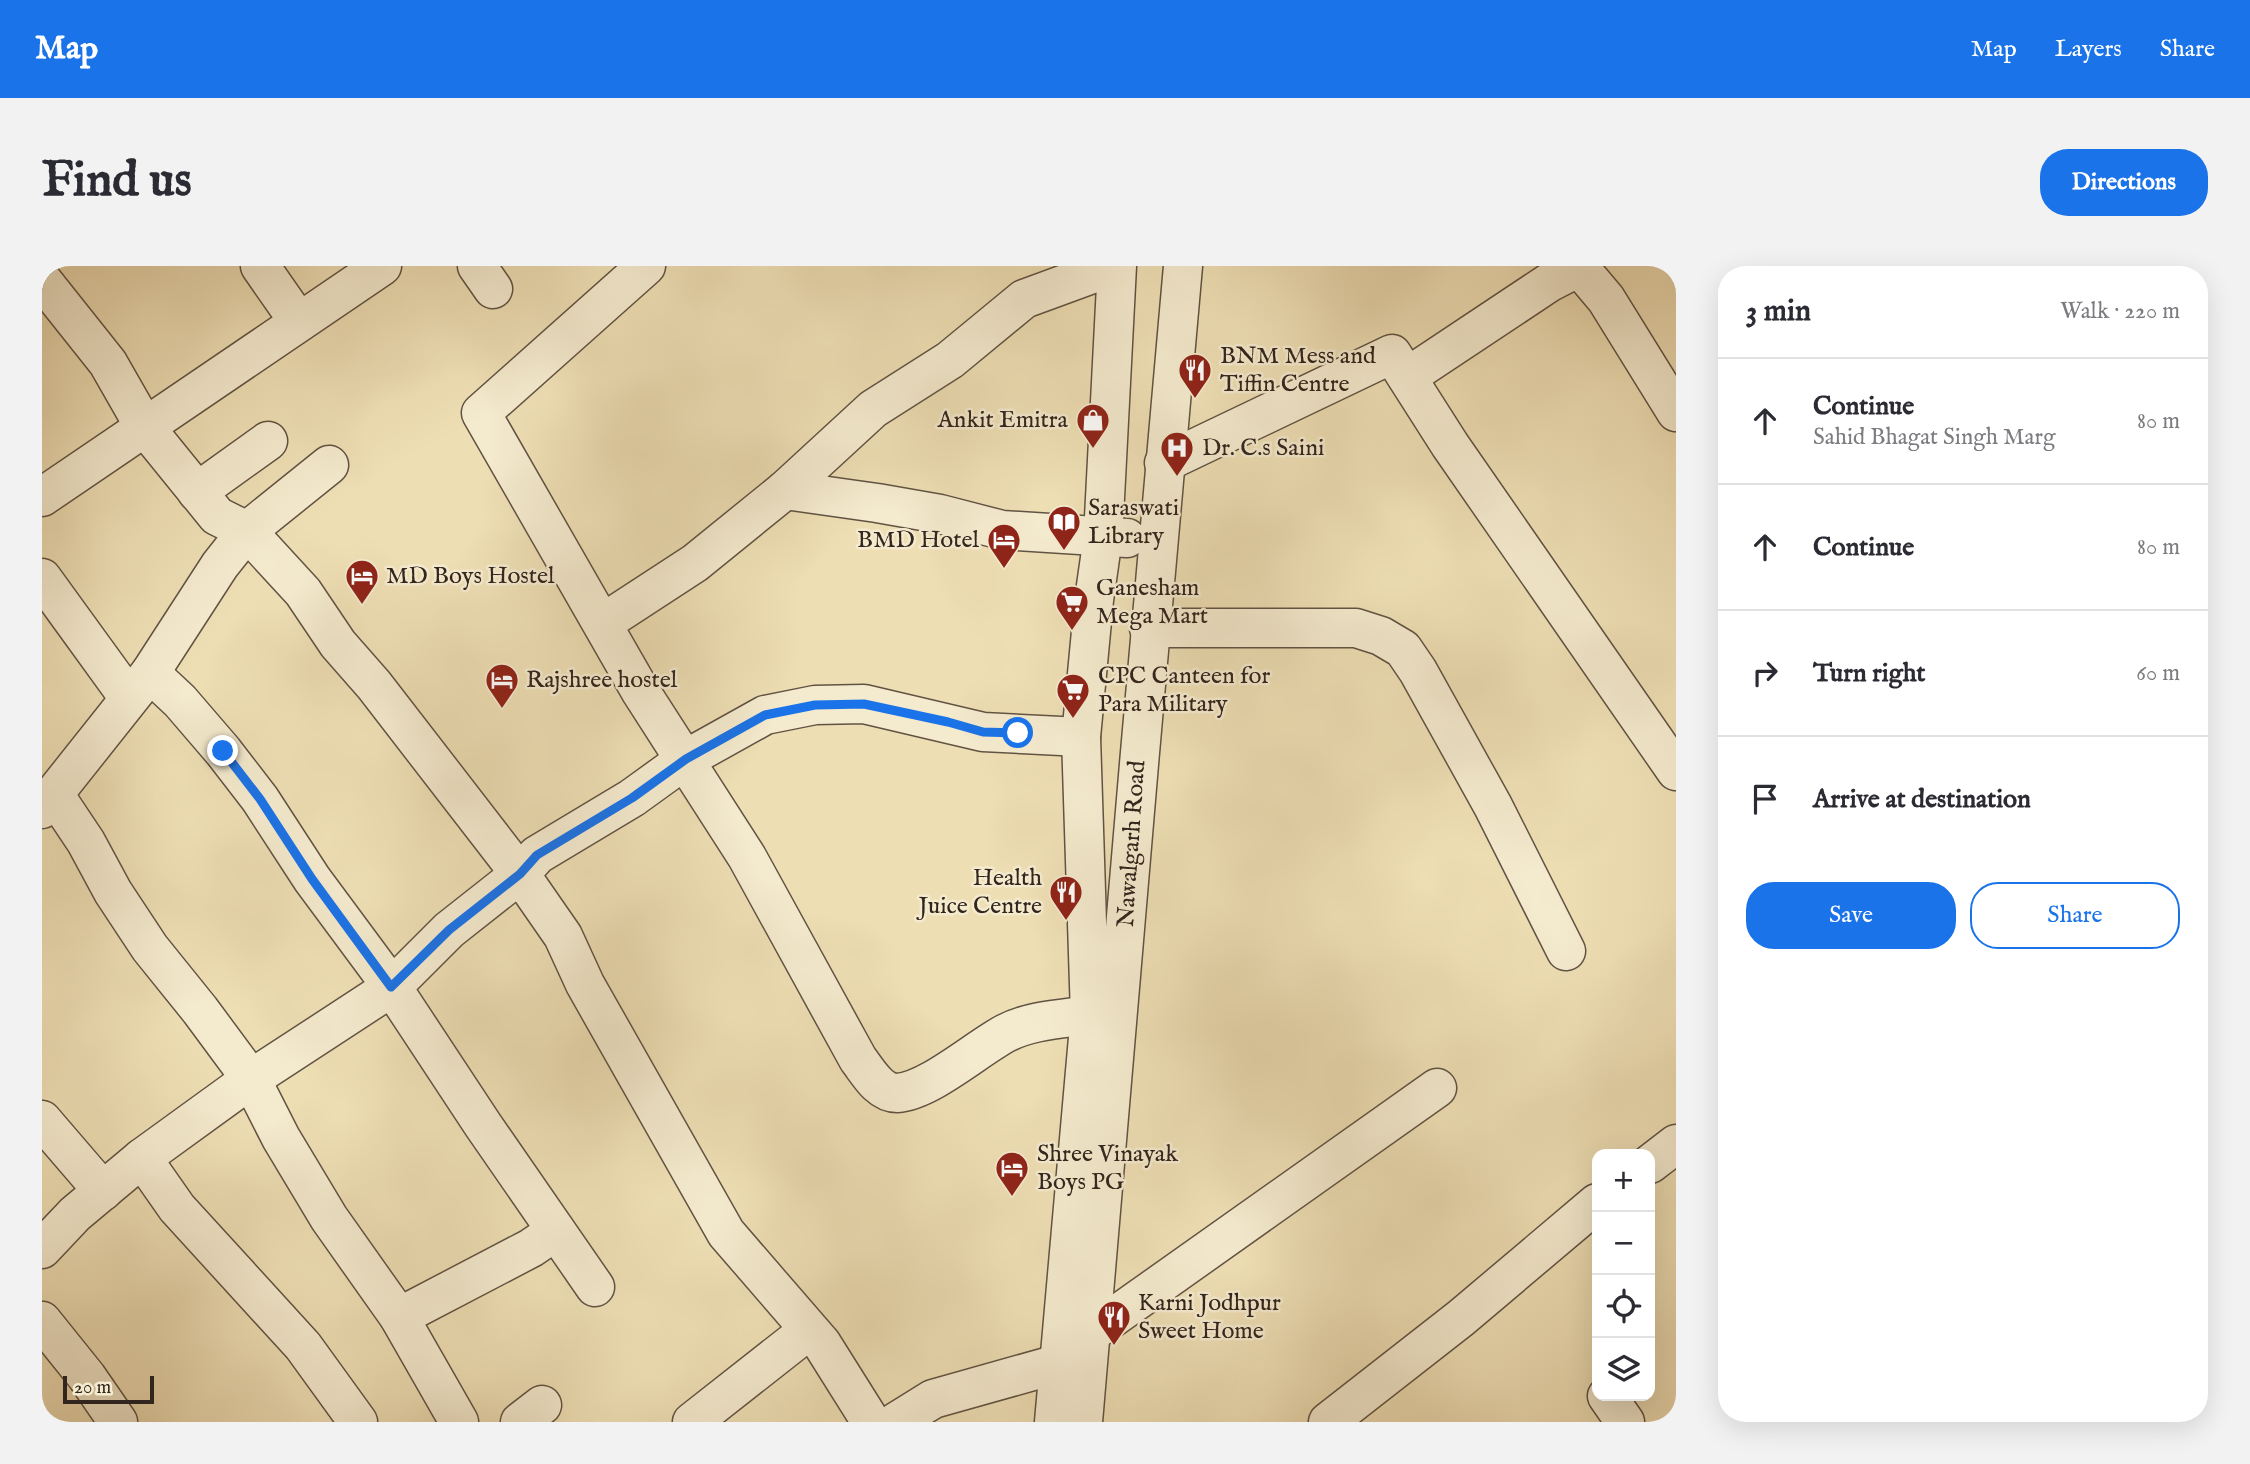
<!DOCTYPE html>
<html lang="en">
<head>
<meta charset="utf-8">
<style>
	body { margin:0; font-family:"IM FELL English",serif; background:#f2f2f3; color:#2b2b33 }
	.controls { position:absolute; right:21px; bottom:21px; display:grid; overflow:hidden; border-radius:14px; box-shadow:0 7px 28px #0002 }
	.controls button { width:63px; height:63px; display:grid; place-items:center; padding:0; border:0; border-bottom:2px solid #e1e1e2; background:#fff; color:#2b2b33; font:35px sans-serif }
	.scale { position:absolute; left:21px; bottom:18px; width:91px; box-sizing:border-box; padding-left:7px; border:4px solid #32251d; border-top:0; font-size:19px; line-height:24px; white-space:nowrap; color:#32251d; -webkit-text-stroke:5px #f4eace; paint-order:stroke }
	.stop { position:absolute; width:21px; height:21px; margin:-16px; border:5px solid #1a73e8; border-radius:50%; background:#fff }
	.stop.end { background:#1a73e8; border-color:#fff; box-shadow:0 2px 7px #0008 }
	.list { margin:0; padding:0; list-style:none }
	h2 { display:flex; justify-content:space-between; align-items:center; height:91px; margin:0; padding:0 28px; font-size:30px }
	h2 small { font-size:23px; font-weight:400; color:#7c7c81 }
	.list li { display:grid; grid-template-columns:46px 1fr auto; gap:21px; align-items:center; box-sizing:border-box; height:126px; padding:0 28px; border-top:2px solid #e1e1e2 }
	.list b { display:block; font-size:26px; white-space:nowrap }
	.list p { margin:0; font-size:23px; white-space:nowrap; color:#7c7c81 }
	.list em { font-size:23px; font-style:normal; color:#7c7c81 }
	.actions { display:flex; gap:14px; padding:21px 28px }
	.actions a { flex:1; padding:16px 0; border:2px solid #1a73e8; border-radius:28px; text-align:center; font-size:24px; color:#1a73e8 }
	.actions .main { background:#1a73e8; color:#fff }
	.icon { flex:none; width:38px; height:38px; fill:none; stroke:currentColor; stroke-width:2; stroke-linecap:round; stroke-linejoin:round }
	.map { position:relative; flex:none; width:1634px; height:1156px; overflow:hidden; border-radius:28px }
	header { display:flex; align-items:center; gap:42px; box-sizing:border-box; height:98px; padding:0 35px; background:#1a73e8; color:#fff }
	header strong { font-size:33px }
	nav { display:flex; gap:38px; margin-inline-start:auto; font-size:24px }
	.intro { display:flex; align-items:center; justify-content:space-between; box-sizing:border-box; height:168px; padding:0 42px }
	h1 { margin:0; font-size:49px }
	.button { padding:18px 32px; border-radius:28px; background:#1a73e8; color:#fff; font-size:24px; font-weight:700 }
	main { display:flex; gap:42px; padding:0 42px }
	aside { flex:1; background:#fff; border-radius:28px; box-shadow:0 7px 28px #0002 }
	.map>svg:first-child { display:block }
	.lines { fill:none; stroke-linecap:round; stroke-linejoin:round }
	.minor-casing { stroke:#615343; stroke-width:41 }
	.minor { stroke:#f4eace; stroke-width:38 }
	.route { stroke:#1a73e8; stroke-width:9 }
	.labels { text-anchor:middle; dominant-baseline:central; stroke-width:5; stroke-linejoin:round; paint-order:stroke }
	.poi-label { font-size:24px; fill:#32251d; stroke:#f4eace; text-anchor:start }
	.street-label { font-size:24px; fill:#32251d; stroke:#f4eace }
</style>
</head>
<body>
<header>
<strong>Map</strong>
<nav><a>Map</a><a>Layers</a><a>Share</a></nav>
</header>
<div class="intro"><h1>Find us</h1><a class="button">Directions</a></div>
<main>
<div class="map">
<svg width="1634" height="1156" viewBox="0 0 1634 1156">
	<rect width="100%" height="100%" fill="#eedeb4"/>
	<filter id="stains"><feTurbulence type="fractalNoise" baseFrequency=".00286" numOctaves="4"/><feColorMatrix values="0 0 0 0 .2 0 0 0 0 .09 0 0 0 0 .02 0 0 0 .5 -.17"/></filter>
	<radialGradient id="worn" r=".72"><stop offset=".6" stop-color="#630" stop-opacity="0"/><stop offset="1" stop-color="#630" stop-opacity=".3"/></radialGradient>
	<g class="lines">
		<defs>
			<g id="minor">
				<polyline points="218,0 257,56"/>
				<polyline points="435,0 451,23"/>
				<path d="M604 0 439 147 599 426 705 591 816 793C826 806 837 827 855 827 887 825 934 783 964 767 989 754 1020 753 1048 749"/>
				<polyline points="0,14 66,97 102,160 175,250 205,265 261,326 296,378 332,419 478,608 521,670 543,718 684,967 780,1078 829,1156"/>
				<polyline points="1365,111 1508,16 1537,1 1564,33 1634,146"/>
				<polyline points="1122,197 1350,88 1408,179 1634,505"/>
				<polyline points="743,224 835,237 898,248 960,264 1085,272"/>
				<polyline points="155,226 226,175"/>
				<polyline points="0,231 340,0"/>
				<polyline points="0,312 87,432"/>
				<polyline points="561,357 653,297 743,224 831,143 908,94 982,33 1072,0"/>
				<polyline points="1107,362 1314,362 1339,370 1361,383 1376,405 1451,540 1524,685"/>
				<polyline points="108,407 138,435 181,485 218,533 270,613 350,721 441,859 553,1021"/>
				<polyline points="12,528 44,576 71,626 108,682 158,744 209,813 239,872 287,952 357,1051 417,1156"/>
				<polyline points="0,543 108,407 178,299 205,265 287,199"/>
				<polyline points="0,854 61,925"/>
				<polyline points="1608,898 1634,878"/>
				<polyline points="0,983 33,948 100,892"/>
				<polyline points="357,1051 489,982 514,965"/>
				<polyline points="0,1055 45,1111 76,1156"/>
				<polyline points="1049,1067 1395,822"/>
				<polyline points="1565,1130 1583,1156"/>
				<polyline points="316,1156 261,1080 135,942 100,892 209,813 350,721 407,664 478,608 495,589 590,532 644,493 723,449 773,439 822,438 941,466 1039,471"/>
				<polyline points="478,1156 500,1139"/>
				<polyline points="650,1156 767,1064"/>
				<polyline points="854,1156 891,1133 1019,1097"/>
				<polyline points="1012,1156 1048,749 1039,471 1052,334 1061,271 1075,0"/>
				<path d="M1041 1156C1075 771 1105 385 1141 0"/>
				<polyline points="1286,1156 1419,1052 1555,937"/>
			</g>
		</defs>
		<use href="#minor" class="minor-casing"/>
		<use href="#minor" class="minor"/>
	</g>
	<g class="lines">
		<polyline class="route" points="181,485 218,533 270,613 349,721 407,664 478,608 495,589 590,532 644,493 723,449 773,439 822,438 906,456 941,466 976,467"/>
	</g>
	<defs>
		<symbol id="restaurant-pin" viewBox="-11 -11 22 30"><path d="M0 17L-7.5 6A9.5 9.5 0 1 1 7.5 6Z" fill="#8f2418" stroke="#f4eace"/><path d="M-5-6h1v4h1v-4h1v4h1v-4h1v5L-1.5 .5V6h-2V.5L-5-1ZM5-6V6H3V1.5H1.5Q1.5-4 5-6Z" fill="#fff"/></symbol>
		<symbol id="shop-pin" viewBox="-11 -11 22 30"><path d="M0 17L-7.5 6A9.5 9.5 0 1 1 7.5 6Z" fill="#8f2418" stroke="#f4eace"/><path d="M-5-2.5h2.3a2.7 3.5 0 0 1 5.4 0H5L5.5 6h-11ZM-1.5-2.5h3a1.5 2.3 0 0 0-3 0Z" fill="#fff"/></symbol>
		<symbol id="hospital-pin" viewBox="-11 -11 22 30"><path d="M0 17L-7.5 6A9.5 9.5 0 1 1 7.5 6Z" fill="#8f2418" stroke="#f4eace"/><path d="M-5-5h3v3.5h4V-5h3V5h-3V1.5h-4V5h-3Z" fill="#fff"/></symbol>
		<symbol id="library-pin" viewBox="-11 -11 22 30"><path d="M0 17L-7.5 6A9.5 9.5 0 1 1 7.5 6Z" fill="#8f2418" stroke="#f4eace"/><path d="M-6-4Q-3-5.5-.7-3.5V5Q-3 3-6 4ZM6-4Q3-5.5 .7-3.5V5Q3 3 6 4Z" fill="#fff"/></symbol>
		<symbol id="hotel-pin" viewBox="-11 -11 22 30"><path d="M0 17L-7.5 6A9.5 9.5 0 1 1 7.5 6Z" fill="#8f2418" stroke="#f4eace"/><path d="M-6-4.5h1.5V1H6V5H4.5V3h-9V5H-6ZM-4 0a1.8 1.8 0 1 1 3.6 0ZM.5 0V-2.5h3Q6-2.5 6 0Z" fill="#fff"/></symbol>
		<symbol id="supermarket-pin" viewBox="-11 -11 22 30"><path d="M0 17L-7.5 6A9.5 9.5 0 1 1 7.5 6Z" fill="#8f2418" stroke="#f4eace"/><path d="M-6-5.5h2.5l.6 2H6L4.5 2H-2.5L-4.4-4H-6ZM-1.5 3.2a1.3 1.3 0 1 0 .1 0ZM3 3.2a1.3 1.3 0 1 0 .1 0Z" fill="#fff"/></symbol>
	</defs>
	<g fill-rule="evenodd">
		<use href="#restaurant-pin" x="1134" y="85" width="38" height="52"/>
		<use href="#shop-pin" x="1032" y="135" width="38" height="52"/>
		<use href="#hospital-pin" x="1116" y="163" width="38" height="52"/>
		<use href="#library-pin" x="1003" y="237" width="38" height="52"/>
		<use href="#hotel-pin" x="943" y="255" width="38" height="52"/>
		<use href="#hotel-pin" x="301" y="291" width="38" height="52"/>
		<use href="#supermarket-pin" x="1011" y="317" width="38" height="52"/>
		<use href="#hotel-pin" x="441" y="395" width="38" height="52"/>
		<use href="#supermarket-pin" x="1012" y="405" width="38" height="52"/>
		<use href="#restaurant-pin" x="1005" y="607" width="38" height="52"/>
		<use href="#hotel-pin" x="951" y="883" width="38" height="52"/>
		<use href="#restaurant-pin" x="1053" y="1032" width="38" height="52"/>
	</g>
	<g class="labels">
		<g class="poi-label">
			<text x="1178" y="90">BNM Mess and<tspan x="1178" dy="28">Tiffin Centre</tspan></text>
			<text x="1026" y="154" text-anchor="end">Ankit Emitra</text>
			<text x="1160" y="182">Dr. C.s Saini</text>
			<text x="1046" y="242">Saraswati<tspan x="1046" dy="28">Library</tspan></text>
			<text x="937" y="274" text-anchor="end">BMD Hotel</text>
			<text x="344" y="310">MD Boys Hostel</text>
			<text x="1054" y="322">Ganesham<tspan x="1054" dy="28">Mega Mart</tspan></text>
			<text x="1056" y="410">CPC Canteen for<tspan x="1056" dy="28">Para Military</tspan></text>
			<text x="484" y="414">Rajshree hostel</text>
			<text x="1000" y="612" text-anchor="end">Health<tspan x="1000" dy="28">Juice Centre</tspan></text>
			<text x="995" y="888">Shree Vinayak<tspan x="995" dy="28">Boys PG</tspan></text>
			<text x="1096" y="1037">Karni Jodhpur<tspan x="1096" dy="28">Sweet Home</tspan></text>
		</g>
		<g class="street-label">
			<text transform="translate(1090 578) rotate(-86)">Nawalgarh Road</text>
		</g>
	</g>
	<rect width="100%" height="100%" filter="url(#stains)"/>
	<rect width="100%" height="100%" fill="url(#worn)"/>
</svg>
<div class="controls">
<button>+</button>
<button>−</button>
<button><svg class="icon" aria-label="locate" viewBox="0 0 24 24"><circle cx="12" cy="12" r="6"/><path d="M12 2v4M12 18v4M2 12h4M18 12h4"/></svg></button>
<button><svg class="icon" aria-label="layers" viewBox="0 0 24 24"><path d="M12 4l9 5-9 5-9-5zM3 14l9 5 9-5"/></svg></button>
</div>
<div class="scale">20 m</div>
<div class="stop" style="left:976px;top:467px"></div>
<div class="stop end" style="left:181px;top:485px"></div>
</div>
<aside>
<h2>3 min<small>Walk · 220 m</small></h2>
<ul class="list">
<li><svg class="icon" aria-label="ahead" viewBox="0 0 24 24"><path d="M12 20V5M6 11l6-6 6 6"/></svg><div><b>Continue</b><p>Sahid Bhagat Singh Marg</p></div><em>80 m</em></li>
<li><svg class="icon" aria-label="ahead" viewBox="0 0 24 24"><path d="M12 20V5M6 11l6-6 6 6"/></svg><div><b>Continue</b></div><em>80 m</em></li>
<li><svg class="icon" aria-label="right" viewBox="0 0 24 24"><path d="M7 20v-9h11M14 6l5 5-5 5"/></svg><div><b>Turn right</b></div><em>60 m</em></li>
<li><svg class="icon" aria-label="arrive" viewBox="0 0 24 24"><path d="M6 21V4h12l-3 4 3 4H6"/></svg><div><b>Arrive at destination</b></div></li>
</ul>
<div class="actions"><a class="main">Save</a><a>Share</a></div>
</aside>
</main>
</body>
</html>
